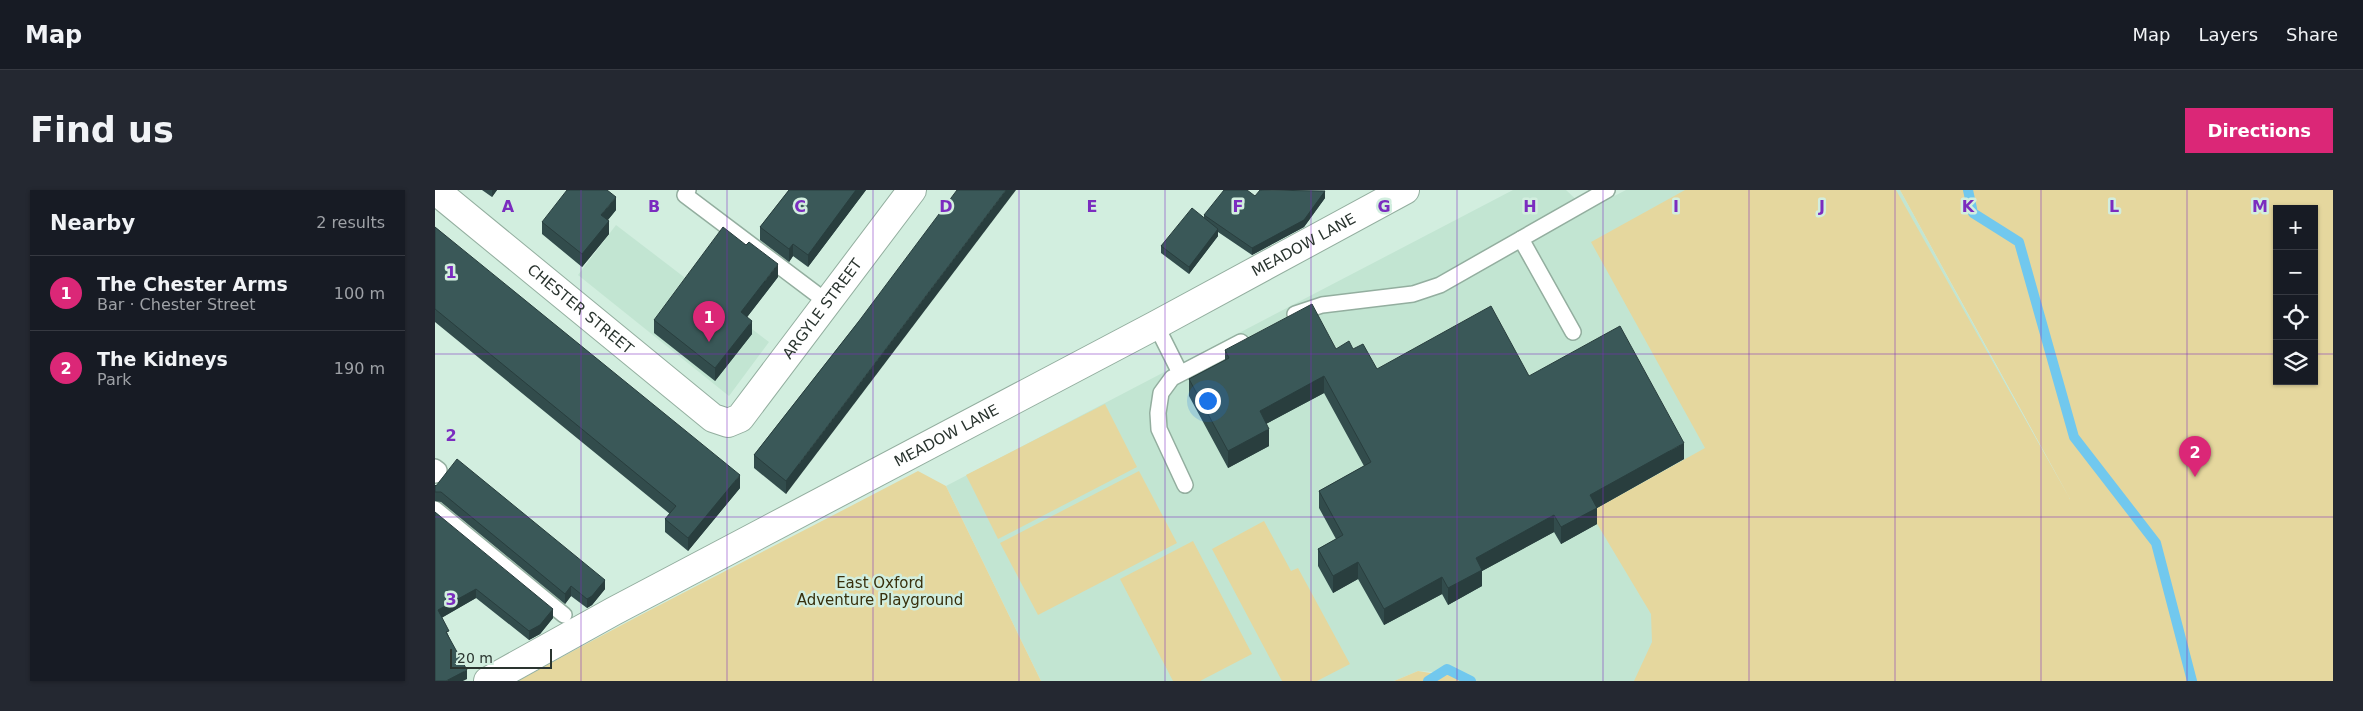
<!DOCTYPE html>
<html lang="en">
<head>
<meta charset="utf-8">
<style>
	body { margin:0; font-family:"DejaVu Sans",sans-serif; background:#242831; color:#f1f3f6 }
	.controls { position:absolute; right:15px; top:15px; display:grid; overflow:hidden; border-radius:0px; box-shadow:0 1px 4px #0004 }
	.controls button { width:45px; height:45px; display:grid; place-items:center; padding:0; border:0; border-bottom:1px solid #363941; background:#171b24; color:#f1f3f6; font:25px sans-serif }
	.scale { position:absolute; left:15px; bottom:12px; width:102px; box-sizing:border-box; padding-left:5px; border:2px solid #2a342f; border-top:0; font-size:14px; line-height:18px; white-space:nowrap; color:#2a342f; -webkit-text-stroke:4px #d2eedf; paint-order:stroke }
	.you { position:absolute; left:772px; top:210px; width:18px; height:18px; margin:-12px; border:4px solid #fff; border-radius:50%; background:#1a73e8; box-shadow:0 0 0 8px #1a73e833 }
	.badge { display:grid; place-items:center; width:32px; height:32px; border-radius:50%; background:#db2777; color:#fff; font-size:16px; font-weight:700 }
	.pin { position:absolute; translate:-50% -41px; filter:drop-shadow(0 1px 2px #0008) }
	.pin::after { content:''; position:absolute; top:26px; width:18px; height:15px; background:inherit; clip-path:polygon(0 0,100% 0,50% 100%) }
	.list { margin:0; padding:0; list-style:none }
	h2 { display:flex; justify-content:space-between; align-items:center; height:65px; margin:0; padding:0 20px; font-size:21px }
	h2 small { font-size:16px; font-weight:400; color:#9ea1a6 }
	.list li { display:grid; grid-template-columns:32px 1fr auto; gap:15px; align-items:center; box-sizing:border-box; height:75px; padding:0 20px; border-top:1px solid #363941 }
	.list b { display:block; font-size:19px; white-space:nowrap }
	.list p { margin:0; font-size:16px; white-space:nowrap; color:#9ea1a6 }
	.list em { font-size:16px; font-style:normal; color:#9ea1a6 }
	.icon { flex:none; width:28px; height:28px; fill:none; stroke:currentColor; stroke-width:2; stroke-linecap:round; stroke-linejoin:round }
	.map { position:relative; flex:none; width:1898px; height:491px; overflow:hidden; border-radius:0px }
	header { display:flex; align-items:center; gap:30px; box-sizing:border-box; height:70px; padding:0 25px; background:#171b24; border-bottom:1px solid #363941 }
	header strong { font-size:24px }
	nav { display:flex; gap:28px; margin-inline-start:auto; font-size:18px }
	.intro { display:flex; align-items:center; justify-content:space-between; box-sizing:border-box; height:120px; padding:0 30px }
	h1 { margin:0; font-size:35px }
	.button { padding:12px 22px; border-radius:0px; background:#db2777; color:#fff; font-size:18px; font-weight:700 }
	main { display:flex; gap:30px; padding:0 30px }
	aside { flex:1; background:#171b24; border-radius:0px; box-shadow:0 1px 4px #0004 }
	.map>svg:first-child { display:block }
	.built { fill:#c2e5d2 }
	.green { fill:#e5d79e; fill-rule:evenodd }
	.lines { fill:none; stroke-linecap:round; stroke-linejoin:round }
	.stream { stroke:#71c8ee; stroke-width:10 }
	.lane-casing { stroke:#93ae9f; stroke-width:18 }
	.street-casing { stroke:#93ae9f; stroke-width:30 }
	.lane { stroke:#fff; stroke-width:15 }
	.street { stroke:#fff; stroke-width:28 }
	.wall { fill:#324c4c }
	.shaded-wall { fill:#293e3e }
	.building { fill:#3a5858; stroke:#293e3e }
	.grid { fill:none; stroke:#7b2cbf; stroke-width:1; stroke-opacity:0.55 }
	.labels { text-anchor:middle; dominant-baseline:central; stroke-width:5; stroke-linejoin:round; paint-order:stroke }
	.street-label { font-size:15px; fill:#2a342f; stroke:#d2eedf }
	.park-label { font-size:15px; fill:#38300d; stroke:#d2eedf }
	.grid-label { font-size:16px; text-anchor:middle; font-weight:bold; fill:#7b2cbf; stroke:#d2eedf; stroke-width:5; stroke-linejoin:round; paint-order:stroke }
</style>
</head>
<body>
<header>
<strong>Map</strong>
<nav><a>Map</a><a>Layers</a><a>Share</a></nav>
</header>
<div class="intro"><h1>Find us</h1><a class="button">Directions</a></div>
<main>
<aside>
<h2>Nearby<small>2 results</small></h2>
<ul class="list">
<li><span class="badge">1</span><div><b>The Chester Arms</b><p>Bar · Chester Street</p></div><em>100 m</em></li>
<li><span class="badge">2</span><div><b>The Kidneys</b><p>Park</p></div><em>190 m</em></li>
</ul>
</aside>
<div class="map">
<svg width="1898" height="491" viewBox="0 0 1898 491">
	<rect width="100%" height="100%" fill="#d2eedf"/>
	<g class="built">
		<polygon points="1078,0 1131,0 1152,20 1191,0 1465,0 1675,383 1705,491 1027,491 999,482 983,481 959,491 606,491 511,296"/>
		<polygon points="181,35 334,152 294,206 143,85"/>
	</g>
	<g class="green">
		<path d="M1250 0H1461L1635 309 1465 0H1898V491H1199L1217 452 1216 424 1155 322 1270 258 1156 52ZM1842 19H1879V191H1842Z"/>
		<polygon points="670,214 702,277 563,349 531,285"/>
		<path d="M483 281 511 296 606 491H83C215 418 350 351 483 281Z"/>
		<polygon points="704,281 742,353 603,425 565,353"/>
		<polygon points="829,331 856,381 863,378 915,474 882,491 847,491 777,359"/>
		<polygon points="758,351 817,464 765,491 738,491 685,389"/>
		<polygon points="983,481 1008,485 1012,482 1031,491 959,491"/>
	</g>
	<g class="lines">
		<g class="stream">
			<polyline points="1533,0 1538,23 1584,52 1639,247 1721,353 1757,491"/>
			<polyline points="993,491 1012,479 1036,491"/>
		</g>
		<defs>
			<g id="lane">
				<polyline points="253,0 250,5 392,112"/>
				<polyline points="1086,49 1138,142"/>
				<polyline points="860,124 887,115 978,104 1005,95 1172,0"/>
				<polyline points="721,135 745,183"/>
				<polyline points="0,277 4,280 0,285"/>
				<polyline points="750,295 724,239 723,223 726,203 737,188 806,152"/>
				<polyline points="0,319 129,425"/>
			</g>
			<g id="street">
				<path id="s1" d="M0 0 278 228 293 233 305 228 477 0"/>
				<path id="s2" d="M53 491 179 421 721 135 970 0"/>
			</g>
		</defs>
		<use href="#lane" class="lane-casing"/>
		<use href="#street" class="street-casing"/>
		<use href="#lane" class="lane"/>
		<use href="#street" class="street"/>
	</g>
	<g class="wall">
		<polygon points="47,0 62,0 57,7"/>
		<polygon points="354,0 431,0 373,77 358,66 354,72 325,50 325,37"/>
		<polygon points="820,6 890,8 869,37 817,65 783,42 783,46 754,84 726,63 726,56 769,28 769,25"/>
		<polygon points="181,20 173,30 174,44 147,77 107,44 107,32"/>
		<polygon points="0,37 305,298 253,361 230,342 230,329 235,324 0,132"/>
		<polygon points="343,87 312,127 317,144 280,191 219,143 219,130"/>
		<polygon points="424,131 351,304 319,278 319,265"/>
		<polygon points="901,159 918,159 942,179 1094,186 1249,269 1162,318 1162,334 1126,354 1119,342 1047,381 1047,396 1013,415 1007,404 949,435 923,389 898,403 883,376 883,359 901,349 884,318 884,301 929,276 889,203 831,234 834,256 793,278 754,206 754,189 790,170 790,160"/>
		<polygon points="0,295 170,399 157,415 152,418 136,406 130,414 6,312 0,311"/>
		<polygon points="0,322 118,428 105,444 94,450 41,408 6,428 32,489 0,491"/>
	</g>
	<g class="shaded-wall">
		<polygon points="57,0 62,0 57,7"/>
		<polygon points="421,0 431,0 373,77 373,65"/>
		<polygon points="571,0 581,0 351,304 351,291"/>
		<polygon points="890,1 890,8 869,37 817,65 817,58"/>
		<polygon points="181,7 181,20 166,38 166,25"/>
		<polygon points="174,31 174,44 147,77 147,64"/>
		<polygon points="783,39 783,46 754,84 754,77"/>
		<polygon points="358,54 358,66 354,72 354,59"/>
		<polygon points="343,74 343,87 306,135 306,122"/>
		<polygon points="317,131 317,144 280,191 280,178"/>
		<polygon points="889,186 889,203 825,237 825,221"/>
		<polygon points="834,239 834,256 793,278 793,261"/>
		<polygon points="1249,253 1249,269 1162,318 1162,334 1126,354 1126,337 1155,305"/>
		<polygon points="305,285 305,298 253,361 253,348"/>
		<polygon points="1119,325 1119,342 1047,381 1047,396 1013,415 1013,398 1041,368"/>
		<polygon points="923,372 923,389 898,403 898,386"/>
		<polygon points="1007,387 1007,404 949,435 949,419"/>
		<polygon points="170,390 170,399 157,415 152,418 152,409"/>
		<polygon points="136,396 136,406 130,414 130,404"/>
		<polygon points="41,399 41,408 3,430 3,420"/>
		<polygon points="118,419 118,428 105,444 94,450 94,441"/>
		<polygon points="32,480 32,489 28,491 11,491"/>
	</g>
	<g class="building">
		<polygon points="132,0 172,0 181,7 166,25 174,31 147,64 107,32"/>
		<polygon points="354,0 421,0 373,65 358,54 354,59 325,37"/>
		<polygon points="522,0 571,0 351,291 319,265 424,131"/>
		<polygon points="789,0 812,0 820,6 825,0 890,1 869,30 817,58 769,25"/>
		<polygon points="757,18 783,39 754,77 726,56"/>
		<polygon points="0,37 305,285 253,348 230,329 241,316 0,119"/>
		<polygon points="288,37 311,55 314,52 343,74 306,122 317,131 280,178 219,130"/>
		<polygon points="877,114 901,159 914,151 918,159 928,154 942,179 1056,116 1094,186 1185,136 1249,253 1155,305 1162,318 1126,337 1119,325 1041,368 1047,380 1013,398 1007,387 949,419 923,372 898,386 883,359 908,345 884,301 936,272 889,186 825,221 834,239 793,261 754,189 794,168 790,160"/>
		<polygon points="22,269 170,390 157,406 152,409 136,396 130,404 6,302 0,302 0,295 1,296"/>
		<polygon points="0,322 118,419 105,435 94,441 41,399 3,420 14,441 11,442 32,480 11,491 0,491"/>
	</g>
	<path class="grid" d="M146 0V491M292 0V491M438 0V491M584 0V491M730 0V491M876 0V491M1022 0V491M1168 0V491M1314 0V491M1460 0V491M1606 0V491M1752 0V491M0 164H1842M1879 164H1898M0 327H1898"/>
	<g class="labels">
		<g class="street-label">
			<text stroke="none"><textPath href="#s2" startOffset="925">MEADOW LANE</textPath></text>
			<text stroke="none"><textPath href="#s1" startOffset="188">CHESTER STREET</textPath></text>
			<text stroke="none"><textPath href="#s1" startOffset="525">ARGYLE STREET</textPath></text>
			<text stroke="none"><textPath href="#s2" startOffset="520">MEADOW LANE</textPath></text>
		</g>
		<g class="park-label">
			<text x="445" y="393">East Oxford<tspan x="445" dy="17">Adventure Playground</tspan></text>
		</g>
	</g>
	<g class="grid-label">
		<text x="73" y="22">A</text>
		<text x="219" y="22">B</text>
		<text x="365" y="22">C</text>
		<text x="511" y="22">D</text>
		<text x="657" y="22">E</text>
		<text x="803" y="22">F</text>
		<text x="949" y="22">G</text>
		<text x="1095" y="22">H</text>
		<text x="1241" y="22">I</text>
		<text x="1387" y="22">J</text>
		<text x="1533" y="22">K</text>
		<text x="1679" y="22">L</text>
		<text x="1825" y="22">M</text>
		<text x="16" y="88">1</text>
		<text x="16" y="251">2</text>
		<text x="16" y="415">3</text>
	</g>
</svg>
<div class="controls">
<button>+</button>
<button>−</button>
<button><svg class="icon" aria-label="locate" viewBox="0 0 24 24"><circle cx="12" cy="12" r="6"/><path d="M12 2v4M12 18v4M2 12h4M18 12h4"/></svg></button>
<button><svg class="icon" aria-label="layers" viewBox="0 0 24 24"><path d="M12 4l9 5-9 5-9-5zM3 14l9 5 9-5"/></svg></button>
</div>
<div class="scale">20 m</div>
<div class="you"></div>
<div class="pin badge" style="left:274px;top:152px">1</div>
<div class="pin badge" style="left:1760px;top:287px">2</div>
</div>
</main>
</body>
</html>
